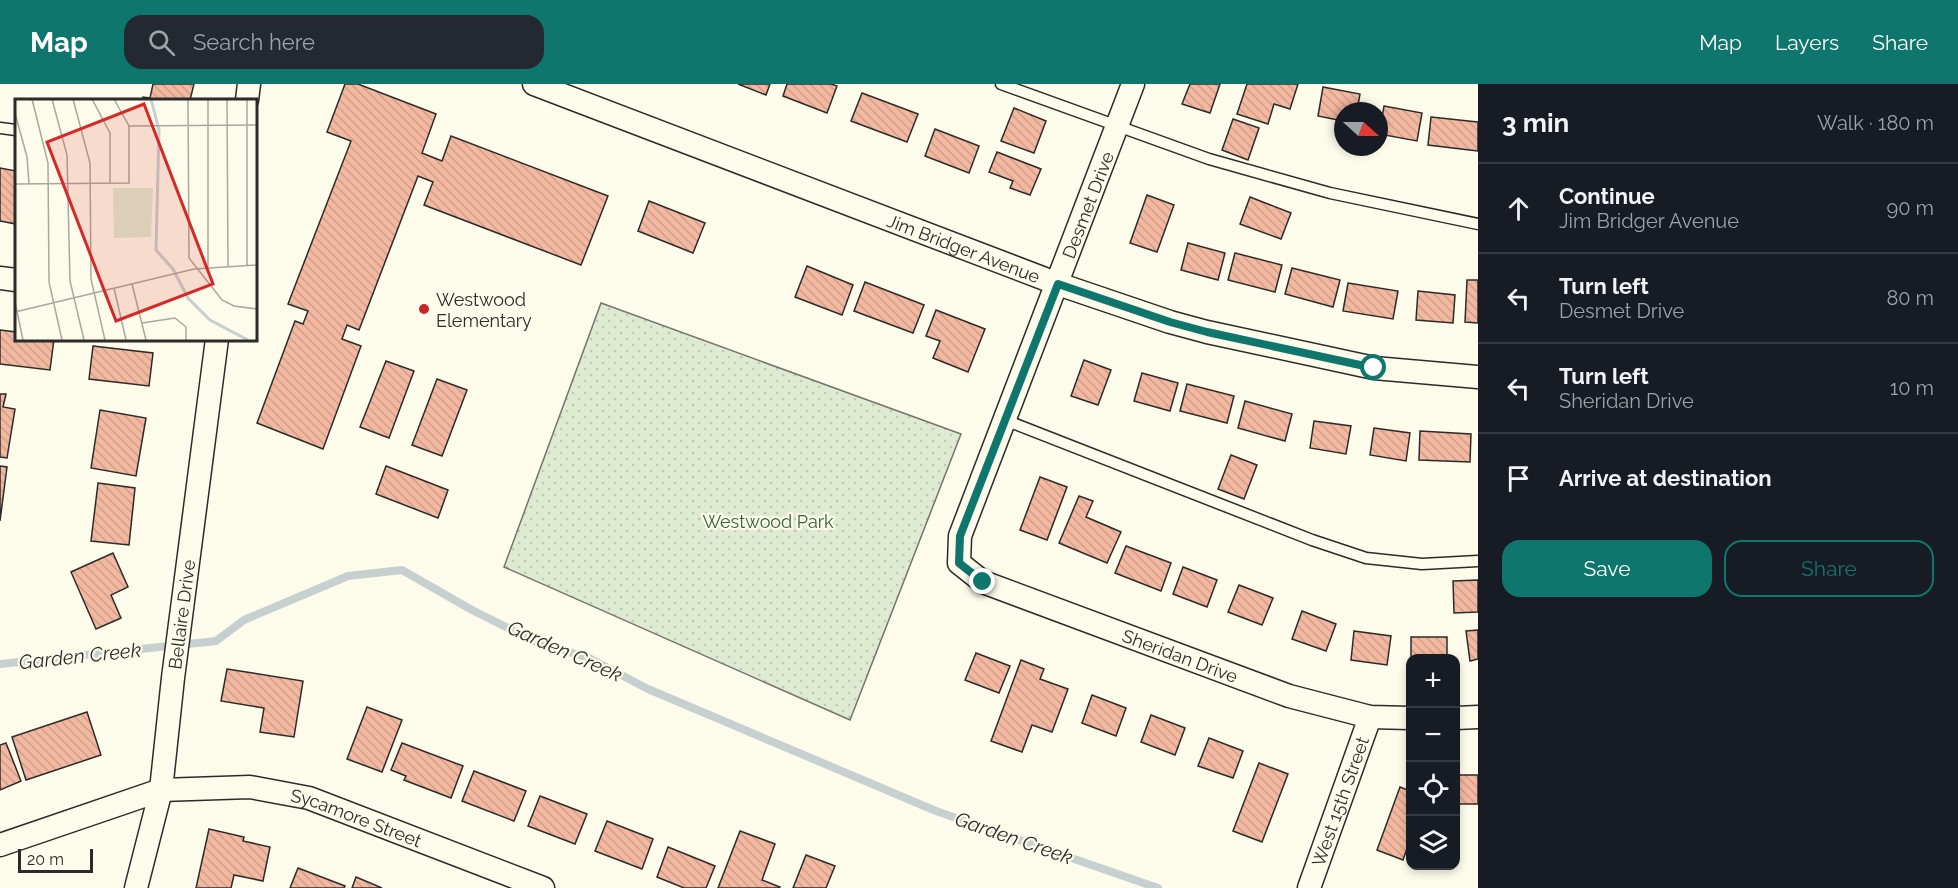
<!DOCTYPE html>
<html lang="en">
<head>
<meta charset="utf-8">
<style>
	body { margin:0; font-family:Raleway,sans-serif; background:#242831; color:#f1f3f6 }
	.controls { position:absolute; right:18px; bottom:18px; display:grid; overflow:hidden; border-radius:12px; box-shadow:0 3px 9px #0003 }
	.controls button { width:54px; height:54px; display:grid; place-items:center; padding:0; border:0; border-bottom:2px solid #363941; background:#171b24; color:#f1f3f6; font:30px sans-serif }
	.compass { position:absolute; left:1334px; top:18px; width:54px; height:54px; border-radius:50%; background:#171b24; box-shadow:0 3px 9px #0003; rotate:111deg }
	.scale { position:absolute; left:18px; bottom:15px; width:75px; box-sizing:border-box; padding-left:6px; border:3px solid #2b2b2b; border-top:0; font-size:16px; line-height:21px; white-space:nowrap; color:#2b2b2b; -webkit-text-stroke:4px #fdfbea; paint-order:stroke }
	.stop { position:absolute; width:18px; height:18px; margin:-14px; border:4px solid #0f766e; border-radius:50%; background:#fff }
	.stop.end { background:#0f766e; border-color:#fff; box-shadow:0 2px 6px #0008 }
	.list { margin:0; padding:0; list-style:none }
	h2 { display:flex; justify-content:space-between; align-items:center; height:78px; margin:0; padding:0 24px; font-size:26px }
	h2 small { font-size:20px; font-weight:400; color:#9ea1a6 }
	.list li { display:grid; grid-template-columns:39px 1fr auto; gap:18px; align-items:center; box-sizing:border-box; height:90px; padding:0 24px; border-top:2px solid #363941 }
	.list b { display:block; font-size:22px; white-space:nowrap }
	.list p { margin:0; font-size:20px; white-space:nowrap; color:#9ea1a6 }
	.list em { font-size:20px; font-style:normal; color:#9ea1a6 }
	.actions { display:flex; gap:12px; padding:18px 24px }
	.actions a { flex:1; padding:14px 0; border:2px solid #0f766e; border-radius:18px; text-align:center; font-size:21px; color:#0f766e }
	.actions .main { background:#0f766e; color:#fff }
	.icon { flex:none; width:33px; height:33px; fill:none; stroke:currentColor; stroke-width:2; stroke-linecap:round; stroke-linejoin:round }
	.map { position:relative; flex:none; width:1478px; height:804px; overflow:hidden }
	header { display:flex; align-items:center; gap:36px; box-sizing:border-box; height:84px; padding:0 30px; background:#0f766e; color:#fff }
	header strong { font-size:28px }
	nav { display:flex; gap:33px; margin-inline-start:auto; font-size:21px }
	.search { width:420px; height:54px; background:#242831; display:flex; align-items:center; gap:15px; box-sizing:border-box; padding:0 21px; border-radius:18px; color:#9ea1a6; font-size:22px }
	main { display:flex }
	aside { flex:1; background:#171b24 }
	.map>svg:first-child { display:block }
	.park { fill:url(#park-dots); stroke:#74746e; stroke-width:1.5 }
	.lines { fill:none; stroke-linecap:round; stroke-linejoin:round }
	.stream { stroke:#c7d0d0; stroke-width:8 }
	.building { fill:url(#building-back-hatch); stroke:#2b2b2b; stroke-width:1.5 }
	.service-casing { stroke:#2b2b2b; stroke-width:13 }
	.minor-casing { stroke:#2b2b2b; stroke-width:25 }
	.service { stroke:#fdfbea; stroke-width:10 }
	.minor { stroke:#fdfbea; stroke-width:22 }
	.route { stroke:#0f766e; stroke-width:8 }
	.poi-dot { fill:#c62828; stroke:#fdfbea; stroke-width:2 }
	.labels { text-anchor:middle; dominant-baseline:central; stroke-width:4.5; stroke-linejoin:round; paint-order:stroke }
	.street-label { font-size:18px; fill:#2b2b2b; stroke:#fdfbea }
	.poi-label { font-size:18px; fill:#2b2b2b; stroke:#fdfbea; text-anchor:start }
	.park-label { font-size:18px; fill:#34623c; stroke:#fdfbea }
	.water-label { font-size:20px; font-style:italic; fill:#2b2b2b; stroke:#fdfbea }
	.inset-river { fill:none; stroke:#c7d0d0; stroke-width:3 }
	.inset-road { fill:none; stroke:#a9a89e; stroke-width:1.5 }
	.view { fill:#d62828; fill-opacity:0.15; stroke:#d62828; stroke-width:3 }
	.inset-edge { fill:none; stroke:#2b2b2b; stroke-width:3 }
</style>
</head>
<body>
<header>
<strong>Map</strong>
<div class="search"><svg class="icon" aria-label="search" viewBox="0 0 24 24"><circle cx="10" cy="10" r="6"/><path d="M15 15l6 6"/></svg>Search here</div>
<nav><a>Map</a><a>Layers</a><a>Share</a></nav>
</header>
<main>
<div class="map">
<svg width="1478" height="804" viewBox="0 0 1478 804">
	<defs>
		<pattern id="park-dots" width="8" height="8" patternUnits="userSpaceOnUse" patternTransform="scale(1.5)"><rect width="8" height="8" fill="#deebd1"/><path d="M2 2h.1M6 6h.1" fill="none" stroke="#bfcab4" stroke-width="1.8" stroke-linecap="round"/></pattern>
		<pattern id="building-back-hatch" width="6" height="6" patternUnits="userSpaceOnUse" patternTransform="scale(1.5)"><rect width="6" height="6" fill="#f2b8a0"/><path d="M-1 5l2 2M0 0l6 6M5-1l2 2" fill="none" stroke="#d09e8a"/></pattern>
	</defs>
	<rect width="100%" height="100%" fill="#fdfbea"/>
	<polygon class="park" points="601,219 961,350 850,636 504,483"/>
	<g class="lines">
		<polyline class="stream" points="0,580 216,557 244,536 348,492 402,486 472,526 538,559 589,574 648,605 936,727 1158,804"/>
	</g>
	<g class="building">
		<polygon points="153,0 194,0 190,16 142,16 143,13 150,14"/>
		<polygon points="345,0 358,0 436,30 422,69 442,77 451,52 608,112 581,181 424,121 433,98 418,92 359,246 347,241 342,255 361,262 323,365 257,339 295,237 303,240 308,227 288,220 351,57 327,48"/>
		<polygon points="738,0 770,0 766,11"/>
		<polygon points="787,0 831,0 837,2 827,29 783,12"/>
		<polygon points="1190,0 1220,0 1210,29 1182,20"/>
		<polygon points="1247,0 1298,0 1290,25 1274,20 1268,40 1237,30"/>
		<polygon points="1323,3 1360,10 1357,27 1343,27 1343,37 1318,32"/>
		<polygon points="862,9 918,30 907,58 851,37"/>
		<polygon points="1384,22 1422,29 1417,57 1379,50"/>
		<polygon points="1014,24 1046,37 1034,69 1001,57"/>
		<polygon points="1431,33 1478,38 1478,67 1428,61"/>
		<polygon points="1233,35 1259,44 1248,76 1222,66"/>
		<polygon points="935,45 979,62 969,89 925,72"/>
		<polygon points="997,68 1041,85 1030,111 1010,104 1013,97 989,88"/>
		<polygon points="0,84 16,87 16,140 0,137"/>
		<polygon points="1147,111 1174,121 1157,168 1130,159"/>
		<polygon points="1250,113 1291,129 1281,155 1240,140"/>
		<polygon points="649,117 705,139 693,169 638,147"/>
		<polygon points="1188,159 1225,169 1218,196 1181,186"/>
		<polygon points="1235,169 1282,181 1275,208 1228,196"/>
		<polygon points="807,182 853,201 842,231 795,213"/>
		<polygon points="1292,184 1340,196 1333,223 1285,210"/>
		<polygon points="1467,196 1478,196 1478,239 1465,238"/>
		<polygon points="865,198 924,221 913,249 854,227"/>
		<polygon points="1348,199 1398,207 1393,235 1343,227"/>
		<polygon points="1418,207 1455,211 1453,239 1416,236"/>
		<polygon points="936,226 985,245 968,288 933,274 940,257 926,252"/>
		<polygon points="0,246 16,248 16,255 54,255 50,286 0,280"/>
		<polygon points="93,262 153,269 149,302 89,295"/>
		<polygon points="1084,276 1111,286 1098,321 1071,312"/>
		<polygon points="386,277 414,287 389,354 360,343"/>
		<polygon points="1142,289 1178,299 1170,327 1134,317"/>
		<polygon points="437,295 467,306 442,372 412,361"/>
		<polygon points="1187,300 1234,312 1227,339 1180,327"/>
		<polygon points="0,310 6,310 3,323 15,325 7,374 0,373"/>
		<polygon points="1245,317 1292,330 1285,357 1238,344"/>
		<polygon points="100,326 146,334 136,392 91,384"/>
		<polygon points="1314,337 1351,342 1346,370 1310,364"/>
		<polygon points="1374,344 1410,349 1406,377 1370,371"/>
		<polygon points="1420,347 1471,350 1470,378 1419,376"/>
		<polygon points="1231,371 1257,381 1244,415 1218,405"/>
		<polygon points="0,382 7,383 0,437"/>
		<polygon points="386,382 448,406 438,434 376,410"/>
		<polygon points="1040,393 1067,403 1047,456 1020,446"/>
		<polygon points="98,399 135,404 129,461 91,457"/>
		<polygon points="1079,412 1093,417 1086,433 1121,448 1107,479 1059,459"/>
		<polygon points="1126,462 1171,479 1161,507 1115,489"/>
		<polygon points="113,469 128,503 111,511 121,534 96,545 71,488"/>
		<polygon points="1183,483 1217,496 1207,523 1173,510"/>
		<polygon points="1478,496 1478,528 1454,529 1453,497"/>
		<polygon points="1239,501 1273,514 1262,541 1228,528"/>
		<polygon points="1302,527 1336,540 1326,567 1292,555"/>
		<polygon points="1478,546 1478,575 1470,577 1466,547"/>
		<polygon points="1354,547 1391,552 1387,581 1351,576"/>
		<rect x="1411" y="553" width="36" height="21"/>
		<polygon points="976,569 1010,582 999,609 965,596"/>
		<polygon points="1021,576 1044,585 1040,595 1068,605 1052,648 1032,641 1022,668 991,657"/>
		<polygon points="227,585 303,597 294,653 260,648 264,624 221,617"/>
		<polygon points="1092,611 1126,624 1116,652 1082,639"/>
		<polygon points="367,623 402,636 382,688 347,675"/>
		<polygon points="87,628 101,671 26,696 12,653"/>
		<polygon points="1151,631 1185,644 1175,671 1141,658"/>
		<polygon points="1209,654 1243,667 1233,694 1198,682"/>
		<polygon points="6,659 21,697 0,706 0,661"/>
		<polygon points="402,659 463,682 451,714 404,696 406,692 391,686"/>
		<polygon points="1259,679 1288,690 1262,758 1233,747"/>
		<polygon points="474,687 526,707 514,737 462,717"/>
		<rect x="1456" y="691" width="22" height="29"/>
		<polygon points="1400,703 1410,707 1410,756 1403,776 1377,766"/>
		<polygon points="540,712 587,730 575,760 528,742"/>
		<polygon points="607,737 653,755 642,785 595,767"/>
		<polygon points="209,745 244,753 243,757 270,763 263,797 234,791 231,804 196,804"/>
		<polygon points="740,747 775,760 762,796 780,803 779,804 718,804"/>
		<polygon points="668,763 715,782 706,804 684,804 657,793"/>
		<polygon points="806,771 835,782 826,804 793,804"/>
		<polygon points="298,784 345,802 344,804 290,804"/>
		<polygon points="356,793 382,804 352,804"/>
	</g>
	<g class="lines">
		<defs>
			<g id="service">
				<polyline points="1001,0 1209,75 1330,109 1478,140"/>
				<polyline points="0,44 16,46"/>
				<polyline points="1005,336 1312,456 1366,474 1422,480 1478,477"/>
			</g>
			<g id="minor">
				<path id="s1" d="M534 0 1058 200 1170 238 1207 248 1374 284 1478 293"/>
				<path id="s2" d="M1133 0 960 452 959 479 983 498 1289 612 1370 633 1410 634"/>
				<polyline points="247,16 249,0"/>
				<polyline points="0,194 16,196"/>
				<polyline points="1456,634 1478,633"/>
				<path id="s3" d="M0 761 161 706 250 703 309 714 543 804"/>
				<path id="s4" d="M136 804 161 706 173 594 217 255"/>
				<path id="s5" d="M1309 804 1370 633"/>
			</g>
		</defs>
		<use href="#service" class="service-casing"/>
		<use href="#minor" class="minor-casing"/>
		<use href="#service" class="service"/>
		<use href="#minor" class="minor"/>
	</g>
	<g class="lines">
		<polyline class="route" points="983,498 959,479 960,452 1058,200 1170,238 1207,248 1374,284"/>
	</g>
	<circle class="poi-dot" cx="424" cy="225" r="6"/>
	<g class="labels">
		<g class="street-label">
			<text transform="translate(1088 121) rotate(-69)">Desmet Drive</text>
			<text stroke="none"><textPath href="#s1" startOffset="460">Jim Bridger Avenue</textPath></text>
			<text stroke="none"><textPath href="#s4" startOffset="278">Bellaire Drive</textPath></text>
			<text stroke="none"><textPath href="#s2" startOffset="752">Sheridan Drive</textPath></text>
			<text stroke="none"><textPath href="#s5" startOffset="92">West 15th Street</textPath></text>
			<text stroke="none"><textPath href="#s3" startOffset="370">Sycamore Street</textPath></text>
		</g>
		<g class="poi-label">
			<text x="436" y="215">Westwood<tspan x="436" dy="21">Elementary</tspan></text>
		</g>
		<g class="park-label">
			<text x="768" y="437">Westwood Park</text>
		</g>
		<g class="water-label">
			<text transform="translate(565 567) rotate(24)">Garden Creek</text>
			<text transform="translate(80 572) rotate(-6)">Garden Creek</text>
			<text transform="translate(1014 754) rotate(19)">Garden Creek</text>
		</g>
	</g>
	<g transform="translate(15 15)">
		<rect width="242" height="242" fill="#fdfbea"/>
		<path d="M98 89H138L136 138 99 139Z" fill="#deebd1"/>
		<path class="inset-river" d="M136 0 144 31 141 151 158 170 173 199 195 221 233 241"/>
		<path class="inset-road" d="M17 0 33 64 34 183 47 241M37 0 52 56 55 182 69 241M58 0 75 64 76 180 90 241M77 0 95 34V85M173 0 174 159 207 201 219 207 242 210M193 0V168M212 0 213 167M0 14 12 58 14 85M114 27 242 26M0 85 114 84V27L99 0M232 166V0M117 185 131 241M99 189 111 241M0 203 8 241M0 213 179 170 242 166M127 224 160 219 171 228V241"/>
		<path class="view" d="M129 5 198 185 101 222 32 43Z"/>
		<rect width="242" height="242" class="inset-edge"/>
	</g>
</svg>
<div class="controls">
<button>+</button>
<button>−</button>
<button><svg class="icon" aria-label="locate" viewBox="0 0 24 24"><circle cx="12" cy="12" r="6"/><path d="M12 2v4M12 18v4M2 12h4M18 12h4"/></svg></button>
<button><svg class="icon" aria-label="layers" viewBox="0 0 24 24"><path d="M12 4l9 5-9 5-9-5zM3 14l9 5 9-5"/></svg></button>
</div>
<svg class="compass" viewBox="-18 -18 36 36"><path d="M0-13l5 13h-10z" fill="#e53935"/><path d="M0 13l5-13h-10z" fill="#9ea1a6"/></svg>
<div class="scale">20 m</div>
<div class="stop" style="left:1374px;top:284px"></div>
<div class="stop end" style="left:983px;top:498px"></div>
</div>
<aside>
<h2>3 min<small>Walk · 180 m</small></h2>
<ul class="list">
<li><svg class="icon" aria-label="ahead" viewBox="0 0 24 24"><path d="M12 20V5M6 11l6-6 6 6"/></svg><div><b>Continue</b><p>Jim Bridger Avenue</p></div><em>90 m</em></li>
<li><svg class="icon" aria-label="left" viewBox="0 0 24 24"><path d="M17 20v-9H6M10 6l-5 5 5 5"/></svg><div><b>Turn left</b><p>Desmet Drive</p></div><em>80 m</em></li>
<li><svg class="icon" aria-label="left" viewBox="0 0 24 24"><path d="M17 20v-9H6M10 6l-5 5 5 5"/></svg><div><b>Turn left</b><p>Sheridan Drive</p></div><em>10 m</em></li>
<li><svg class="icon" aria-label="arrive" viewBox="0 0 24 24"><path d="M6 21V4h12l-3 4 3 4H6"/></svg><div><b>Arrive at destination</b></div></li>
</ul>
<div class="actions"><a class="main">Save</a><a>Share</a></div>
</aside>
</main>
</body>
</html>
